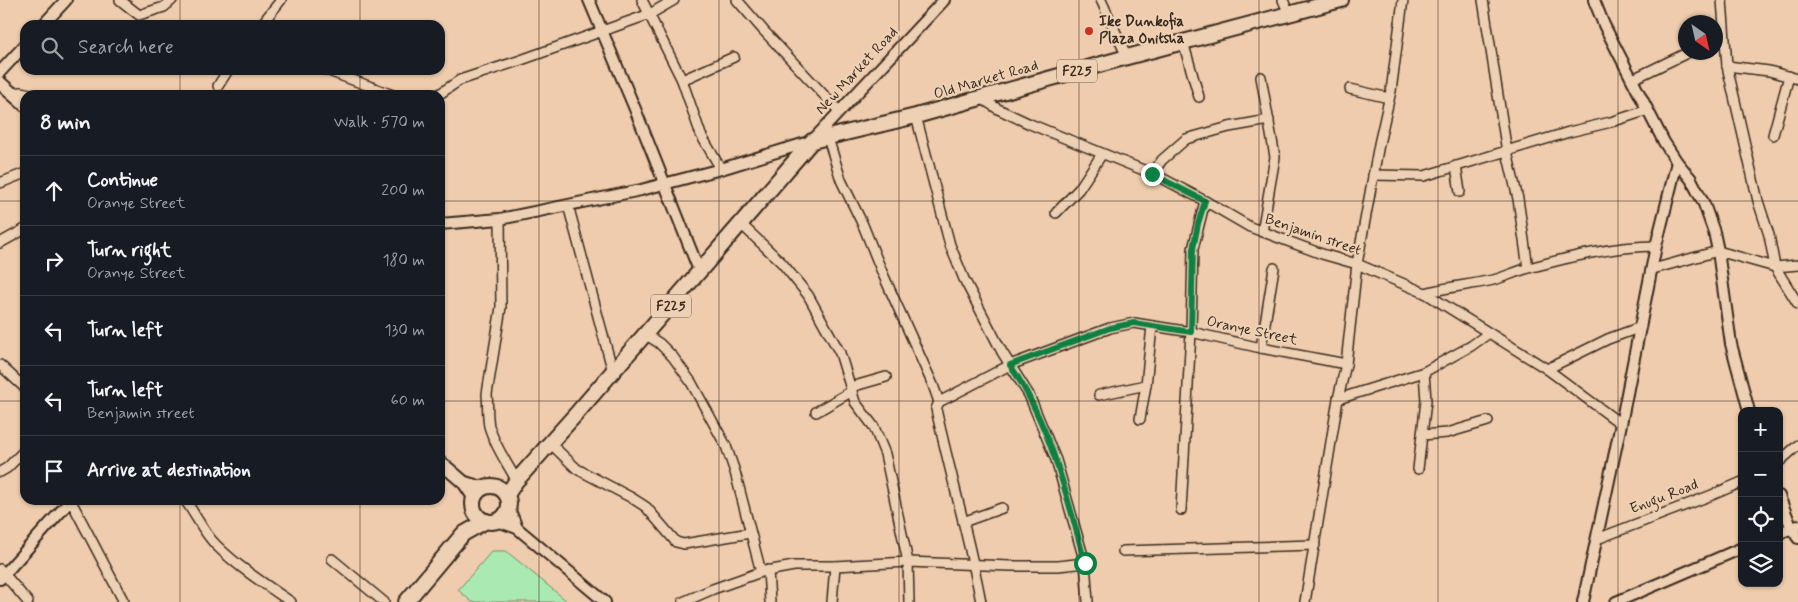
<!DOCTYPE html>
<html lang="en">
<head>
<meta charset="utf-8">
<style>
	body { margin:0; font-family:Mynerve,sans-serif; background:#20242c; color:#f1f3f6 }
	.controls { position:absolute; right:15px; bottom:15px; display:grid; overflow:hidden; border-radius:10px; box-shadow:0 1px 4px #0004 }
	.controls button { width:45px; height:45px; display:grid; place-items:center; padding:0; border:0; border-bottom:1px solid #363941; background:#171b24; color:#f1f3f6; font:25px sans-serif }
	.compass { position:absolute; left:1678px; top:15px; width:45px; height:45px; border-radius:50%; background:#171b24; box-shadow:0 1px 4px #0004; rotate:146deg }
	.stop { position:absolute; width:15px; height:15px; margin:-11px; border:4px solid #0b8043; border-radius:50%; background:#fff }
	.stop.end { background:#0b8043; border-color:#fff; box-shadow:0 1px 5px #0008 }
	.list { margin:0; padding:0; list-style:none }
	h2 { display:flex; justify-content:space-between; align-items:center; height:65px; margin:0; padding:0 20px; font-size:21px }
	h2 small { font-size:16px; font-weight:400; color:#9ea1a6 }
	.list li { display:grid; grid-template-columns:32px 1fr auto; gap:15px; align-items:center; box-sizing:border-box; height:70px; padding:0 20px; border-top:1px solid #363941 }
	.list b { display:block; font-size:19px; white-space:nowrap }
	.list p { margin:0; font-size:16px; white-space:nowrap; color:#9ea1a6 }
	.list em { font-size:16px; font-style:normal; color:#9ea1a6 }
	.icon { flex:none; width:28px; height:28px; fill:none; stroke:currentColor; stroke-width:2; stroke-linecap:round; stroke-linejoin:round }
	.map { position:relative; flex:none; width:1798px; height:602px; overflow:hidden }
	.search { position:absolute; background:#171b24; box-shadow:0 1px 4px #0004; left:20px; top:20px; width:425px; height:55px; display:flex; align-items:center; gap:12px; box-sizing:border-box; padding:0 18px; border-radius:15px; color:#9ea1a6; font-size:19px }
	.panel { position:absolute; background:#171b24; box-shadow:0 1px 4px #0004; left:20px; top:90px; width:425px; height:415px; border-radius:15px }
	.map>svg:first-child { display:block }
	.green { fill:#aaeab2; stroke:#728a68 }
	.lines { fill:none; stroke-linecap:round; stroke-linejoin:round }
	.minor-casing { stroke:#3b2a1e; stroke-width:12 }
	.tertiary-casing { stroke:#3b2a1e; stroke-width:14 }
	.secondary-casing { stroke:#3b2a1e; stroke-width:16 }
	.primary-casing { stroke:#3b2a1e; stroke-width:18 }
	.minor { stroke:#eed1b4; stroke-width:9 }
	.tertiary { stroke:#eed1b4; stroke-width:10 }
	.secondary { stroke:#eed1b4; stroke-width:12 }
	.primary { stroke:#eed1b4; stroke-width:14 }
	.route { stroke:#0b8043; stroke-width:6 }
	.grid { fill:none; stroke:#3b2a1e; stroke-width:1; stroke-opacity:0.55 }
	.poi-dot { fill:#c8321e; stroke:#eed1b4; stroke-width:2 }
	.labels { text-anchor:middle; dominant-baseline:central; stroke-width:4.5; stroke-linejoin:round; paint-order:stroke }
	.shield { fill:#eed1b4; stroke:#715c4b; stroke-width:1 }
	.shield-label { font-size:14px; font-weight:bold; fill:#3b2a1e }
	.poi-label { font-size:15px; font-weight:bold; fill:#3b2a1e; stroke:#eed1b4; text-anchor:start }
	.street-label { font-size:15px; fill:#3b2a1e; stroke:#eed1b4 }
</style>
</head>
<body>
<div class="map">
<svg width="1798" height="602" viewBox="0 0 1798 602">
	<rect width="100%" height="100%" fill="#eeccad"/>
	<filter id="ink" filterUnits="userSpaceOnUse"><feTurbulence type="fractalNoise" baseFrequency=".02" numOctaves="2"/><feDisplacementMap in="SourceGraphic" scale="10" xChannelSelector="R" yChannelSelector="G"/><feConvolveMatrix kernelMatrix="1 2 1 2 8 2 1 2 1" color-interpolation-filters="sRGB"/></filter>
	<g filter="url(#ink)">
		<polygon class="green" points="492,551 506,551 568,602 472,602 458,590"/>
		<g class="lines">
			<defs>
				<g id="minor">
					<polyline points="120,0 139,15 164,7 172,0"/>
					<polyline points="642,0 682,80 701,135 721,169"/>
					<polyline points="737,0 764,31 839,111"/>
					<polyline points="1101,0 1127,57"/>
					<polyline points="1283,0 1289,14"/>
					<polyline points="1483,0 1507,152 1518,199 1528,268"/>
					<polyline points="1722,0 1727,66 1758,201 1769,235 1775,267 1798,304"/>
					<polyline points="261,25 281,0"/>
					<polyline points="1183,42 1199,97"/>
					<polyline points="1727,66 1769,71 1798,79"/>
					<polyline points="326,70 393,95"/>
					<polyline points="1261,77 1275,157 1262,232"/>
					<polyline points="1633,79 1689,52"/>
					<polyline points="682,80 734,57"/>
					<polyline points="218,86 228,70"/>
					<polyline points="1350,89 1389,98"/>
					<polyline points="11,93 21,92 35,95"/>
					<polyline points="438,95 460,80 521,60 650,14 674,0"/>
					<polyline points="981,98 998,109 1030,124 1158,176 1205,201 1250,227 1322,254 1357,264 1425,293 1547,369 1621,424"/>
					<polyline points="916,116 950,245 964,279 1002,352 1029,395 1056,460 1085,563 1088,602"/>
					<polyline points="1773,135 1789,76"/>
					<polyline points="828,138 841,180 863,225 882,272 933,385 939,402"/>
					<polyline points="1456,166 1460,192"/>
					<polyline points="1152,174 1162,160 1186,139 1229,127 1269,120"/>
					<polyline points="1373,175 1424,176 1569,132 1611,122 1648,110"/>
					<polyline points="0,183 25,173"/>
					<polyline points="568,205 613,372"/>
					<polyline points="1056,213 1079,189 1102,154"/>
					<path d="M500 219 501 307 487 394C488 404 487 416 489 426 494 444 505 460 514 476"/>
					<polyline points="741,224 782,263 808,295 840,353 855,402 874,427 885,454 908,562 909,602"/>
					<polyline points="0,243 25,229"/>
					<polyline points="1653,269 1718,251 1775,267 1798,265"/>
					<path d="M1425 293C1448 287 1470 285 1493 280 1505 277 1517 271 1529 268 1570 257 1614 246 1656 246"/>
					<polyline points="646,335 659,343 673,357 691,382 726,446 735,472 761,572"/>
					<polyline points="1261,348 1274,268"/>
					<polyline points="0,365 25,388"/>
					<polyline points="1547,369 1608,339 1641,327"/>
					<polyline points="851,387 886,377"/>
					<polyline points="1099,395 1146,385"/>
					<polyline points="1338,399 1424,372 1471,346 1489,333"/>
					<polyline points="816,412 852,391"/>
					<polyline points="1140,419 1146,385 1152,326"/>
					<polyline points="1422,435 1447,433 1488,421"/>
					<polyline points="551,444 577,469 632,498 646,507 676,542 684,544 750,533"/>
					<polyline points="1779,462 1798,445"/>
					<polyline points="1418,469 1426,401 1424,372"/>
					<polyline points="0,472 7,468 25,450"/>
					<path d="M185 500C196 515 203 532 216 545 238 567 266 585 291 602"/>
					<polyline points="71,501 124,602"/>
					<polyline points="1181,510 1191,332 1193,249 1205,201"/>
					<polyline points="963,522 1002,508"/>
					<polyline points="1597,539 1712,495 1742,482"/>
					<polyline points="1123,551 1315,545"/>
					<polyline points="332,559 384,602"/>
					<polyline points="0,569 28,602"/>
					<polyline points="768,570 770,602"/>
					<polyline points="683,602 713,589 761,572 794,566 835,566 908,562 1010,566 1058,566 1085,563"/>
					<polyline points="832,602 835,566"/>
					<path d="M981 602C969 537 950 474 936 409L939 402 1010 365 1110 328 1134 323 1191 332 1261 348 1346 364"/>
					<polyline points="1305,602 1338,399 1346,364 1357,264 1379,144 1391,91 1403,0"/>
				</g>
				<g id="tertiary">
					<polyline points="589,0 635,109 700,273"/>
					<polyline points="1594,0 1604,25 1664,142 1677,162 1691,179 1704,204 1714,232 1718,251 1731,344 1749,411"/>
					<polyline points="43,25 66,0"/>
					<polyline points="0,72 25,45"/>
					<polyline points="440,224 500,219 641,190 721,169 812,141 944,0"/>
					<polyline points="462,481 485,488"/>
					<polyline points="462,481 474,499"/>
					<polyline points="1779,496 1792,529 1798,538"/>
					<polyline points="509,508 517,528"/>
					<polyline points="497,521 517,528 605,602"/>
					<polyline points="1779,533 1798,526"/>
					<polyline points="0,579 71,500"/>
					<polyline points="1583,602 1621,424 1656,246 1677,162"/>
					<polyline points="1616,602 1742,548"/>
				</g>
				<g id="secondary">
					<polyline points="0,83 25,105"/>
					<polyline points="440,462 462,481"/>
				</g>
				<g id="primary">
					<circle cx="491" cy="504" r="18"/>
					<polyline points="507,495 516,481 577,413 812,141 916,116 1127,57 1341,0"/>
					<polyline points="406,602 463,534 486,521"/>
				</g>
			</defs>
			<use href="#minor" class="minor-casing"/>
			<use href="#tertiary" class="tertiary-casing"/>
			<use href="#secondary" class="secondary-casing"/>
			<use href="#primary" class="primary-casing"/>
			<use href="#minor" class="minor"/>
			<use href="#tertiary" class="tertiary"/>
			<use href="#secondary" class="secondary"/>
			<use href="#primary" class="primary"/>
		</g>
	</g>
	<g class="lines" filter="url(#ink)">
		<path class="route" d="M1085 563C1067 495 1050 424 1010 365L1110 328 1134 323 1191 332 1193 249 1198 224 1205 201 1152 174"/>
	</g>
	<path class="grid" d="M180 0V25M360 0V25M539 0V602M719 0V602M899 0V602M1079 0V602M1259 0V602M1438 0V602M1618 0V602M180 70V95M360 70V95M0 201H25M440 201H1798M0 401H25M440 401H1798M180 500V602M360 500V602"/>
	<circle class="poi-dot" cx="1089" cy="31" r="5"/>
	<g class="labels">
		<g class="shield">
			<rect x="1057" y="59.5" width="40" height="23" rx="4"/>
			<rect x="651" y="294.5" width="40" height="23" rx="4"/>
		</g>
		<g class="shield-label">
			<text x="1077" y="71">F225</text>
			<text x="671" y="306">F225</text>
		</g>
		<g class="poi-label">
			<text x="1099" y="22">Ike Dunkofia<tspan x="1099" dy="17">Plaza Onitsha</tspan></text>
		</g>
		<g class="street-label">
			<text transform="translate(857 71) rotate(-47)">New Market Road</text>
			<text transform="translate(986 80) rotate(-16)">Old Market Road</text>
			<text transform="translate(1313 235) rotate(19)">Benjamin street</text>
			<text transform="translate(1252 331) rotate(12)">Oranye Street</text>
			<text transform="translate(1664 497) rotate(-21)">Enugu Road</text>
		</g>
	</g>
</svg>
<div class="controls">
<button>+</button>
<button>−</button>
<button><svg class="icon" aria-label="locate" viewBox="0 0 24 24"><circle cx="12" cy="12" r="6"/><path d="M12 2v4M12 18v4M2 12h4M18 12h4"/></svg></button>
<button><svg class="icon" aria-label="layers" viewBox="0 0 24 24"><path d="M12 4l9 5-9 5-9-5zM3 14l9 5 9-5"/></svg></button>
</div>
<svg class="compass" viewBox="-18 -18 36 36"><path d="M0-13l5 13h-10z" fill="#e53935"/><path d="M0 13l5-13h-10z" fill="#9ea1a6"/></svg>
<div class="stop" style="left:1085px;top:563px"></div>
<div class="stop end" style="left:1152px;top:174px"></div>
<div class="search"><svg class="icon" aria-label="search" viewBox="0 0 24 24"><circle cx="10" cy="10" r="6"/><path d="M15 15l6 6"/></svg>Search here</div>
<section class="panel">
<h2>8 min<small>Walk · 570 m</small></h2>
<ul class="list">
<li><svg class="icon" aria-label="ahead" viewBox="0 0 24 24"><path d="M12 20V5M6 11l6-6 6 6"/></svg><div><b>Continue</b><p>Oranye Street</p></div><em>200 m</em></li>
<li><svg class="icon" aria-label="right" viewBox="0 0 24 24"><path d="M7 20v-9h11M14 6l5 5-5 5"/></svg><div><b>Turn right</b><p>Oranye Street</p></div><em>180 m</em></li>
<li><svg class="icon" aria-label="left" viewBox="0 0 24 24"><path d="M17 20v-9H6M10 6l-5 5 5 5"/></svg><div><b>Turn left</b></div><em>130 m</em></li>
<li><svg class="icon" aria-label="left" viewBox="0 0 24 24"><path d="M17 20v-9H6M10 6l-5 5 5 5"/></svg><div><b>Turn left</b><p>Benjamin street</p></div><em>60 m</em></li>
<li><svg class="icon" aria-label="arrive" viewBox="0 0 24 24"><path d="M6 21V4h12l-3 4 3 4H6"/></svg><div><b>Arrive at destination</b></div></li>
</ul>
</section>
</div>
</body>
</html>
